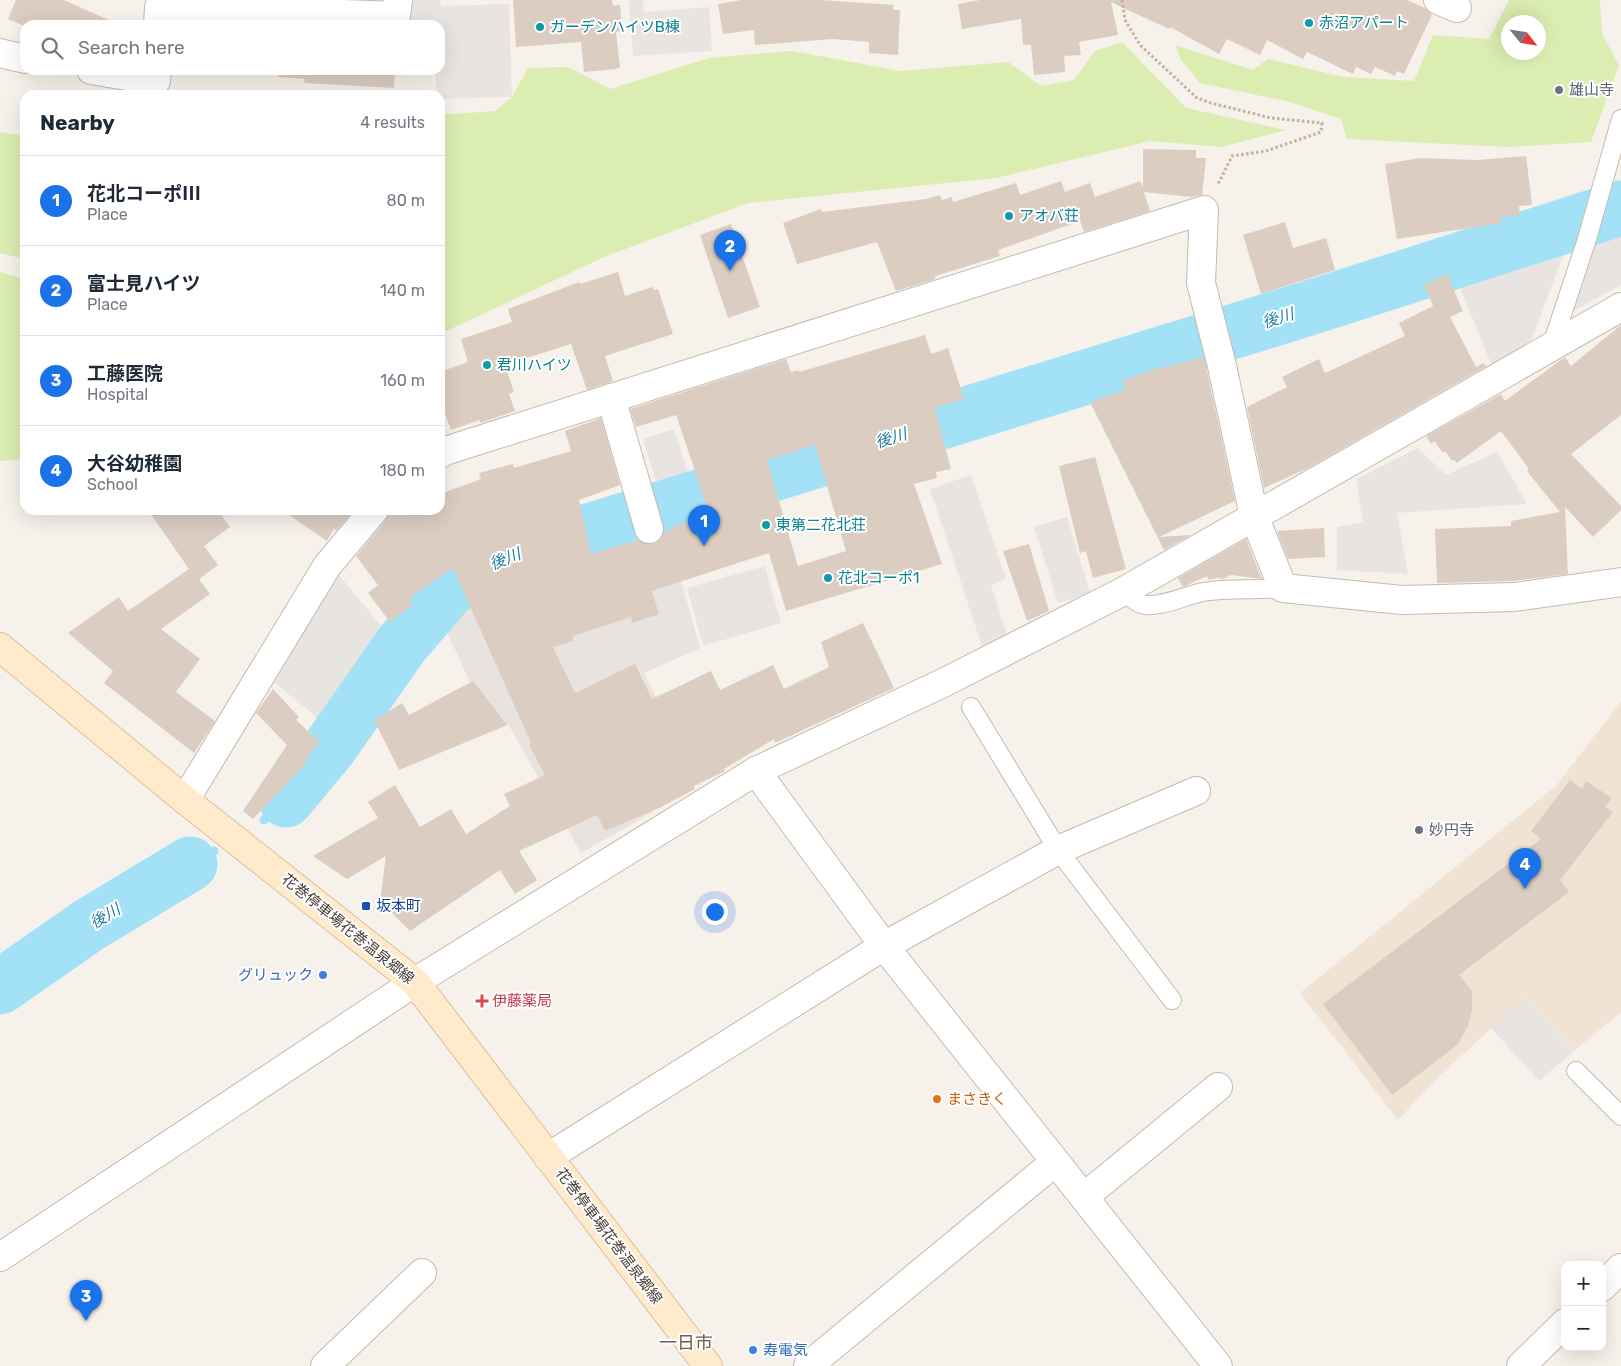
<!DOCTYPE html>
<html lang="en">
<head>
<meta charset="utf-8">
<style>
	body { margin:0; font-family:Rubik,"Noto Sans JP",sans-serif; background:#f6f6f7; color:#1f2937 }
	.controls { position:absolute; right:15px; bottom:15px; display:grid; overflow:hidden; border-radius:10px; box-shadow:0 5px 20px #0002 }
	.controls button { width:45px; height:45px; display:grid; place-items:center; padding:0; border:0; border-bottom:1px solid #e0e1e3; background:#fff; color:#1f2937; font:25px sans-serif }
	.compass { position:absolute; left:1501px; top:15px; width:45px; height:45px; border-radius:50%; background:#fff; box-shadow:0 5px 20px #0002; rotate:120deg }
	.you { position:absolute; left:714px; top:911px; width:18px; height:18px; margin:-12px; border:4px solid #fff; border-radius:50%; background:#1a73e8; box-shadow:0 0 0 8px #1a73e833 }
	.badge { display:grid; place-items:center; width:32px; height:32px; border-radius:50%; background:#1a73e8; color:#fff; font-size:16px; font-weight:700 }
	.pin { position:absolute; translate:-50% -41px; filter:drop-shadow(0 1px 2px #0008) }
	.pin::after { content:''; position:absolute; top:26px; width:18px; height:15px; background:inherit; clip-path:polygon(0 0,100% 0,50% 100%) }
	.list { margin:0; padding:0; list-style:none }
	h2 { display:flex; justify-content:space-between; align-items:center; height:65px; margin:0; padding:0 20px; font-size:21px }
	h2 small { font-size:16px; font-weight:400; color:#747a83 }
	.list li { display:grid; grid-template-columns:32px 1fr auto; gap:15px; align-items:center; box-sizing:border-box; height:90px; padding:0 20px; border-top:1px solid #e0e1e3 }
	.list b { display:block; font-size:19px; white-space:nowrap }
	.list p { margin:0; font-size:16px; white-space:nowrap; color:#747a83 }
	.list em { font-size:16px; font-style:normal; color:#747a83 }
	.icon { flex:none; width:28px; height:28px; fill:none; stroke:currentColor; stroke-width:2; stroke-linecap:round; stroke-linejoin:round }
	.map { position:relative; flex:none; width:1621px; height:1366px; overflow:hidden }
	.search { position:absolute; background:#fff; box-shadow:0 5px 20px #0002; left:20px; top:20px; width:425px; height:55px; display:flex; align-items:center; gap:12px; box-sizing:border-box; padding:0 18px; border-radius:15px; color:#747a83; font-size:19px }
	.panel { position:absolute; background:#fff; box-shadow:0 5px 20px #0002; left:20px; top:90px; width:425px; height:425px; border-radius:15px }
	.map>svg:first-child { display:block }
	.industrial { fill:#e9e3df }
	.education { fill:#f0e3d3 }
	.green { fill:#dbedb1; fill-rule:evenodd }
	.parking { fill:#e8e4e2 }
	.lines { fill:none; stroke-linecap:round; stroke-linejoin:round }
	.stream { stroke:#a3e2f6; stroke-width:9 }
	.river { stroke:#a3e2f6; stroke-width:55 }
	.building { fill:#dccdc2; fill-rule:evenodd }
	.service-casing { stroke:#c6baaf; stroke-width:20 }
	.minor-casing { stroke:#c6baaf; stroke-width:30 }
	.tertiary-casing { stroke:#c6baaf; stroke-width:30 }
	.secondary-casing { stroke:#dcc099; stroke-width:30 }
	.path { stroke:#c6b09c; stroke-width:3; stroke-dasharray:2.5 2.5; stroke-linecap:butt }
	.service { stroke:#fff; stroke-width:18 }
	.minor { stroke:#fff; stroke-width:28 }
	.tertiary { stroke:#fff; stroke-width:28 }
	.secondary { stroke:#ffeacb; stroke-width:28 }
	.culture-dot { fill:#0f9aa8; stroke:#fff; stroke-width:2 }
	.worship-dot { fill:#6b7280; stroke:#fff; stroke-width:2 }
	.transit-dot { fill:#1a4fb4; stroke:#fff; stroke-width:2 }
	.shop-dot { fill:#3f7fe0; stroke:#fff; stroke-width:2 }
	.health-dot { fill:#e0444e; stroke:#fff; stroke-width:2 }
	.food-dot { fill:#e8710a; stroke:#fff; stroke-width:2 }
	.labels { text-anchor:middle; dominant-baseline:central; stroke-width:4; stroke-linejoin:round; paint-order:stroke }
	.culture-label { font-size:15px; fill:#0d838f; stroke:#fff; text-anchor:start }
	.worship-label { font-size:15px; fill:#5b616d; stroke:#fff; text-anchor:start }
	.transit-label { font-size:15px; fill:#164399; stroke:#fff; text-anchor:start }
	.street-label { font-size:15px; fill:#4b4037; stroke:#fff }
	.shop-label { font-size:15px; fill:#366cbe; stroke:#fff; text-anchor:end }
	.health-label { font-size:15px; fill:#be3a42; stroke:#fff; text-anchor:start }
	.food-label { font-size:15px; fill:#c56008; stroke:#fff; text-anchor:start }
	.water-label { font-size:16px; font-style:italic; fill:#237e9e; stroke:#fff }
	.quarter-label { font-size:18px; fill:#6f5c4e; stroke:#fff }
</style>
</head>
<body>
<div class="map">
<svg width="1621" height="1366" viewBox="0 0 1621 1366">
	<rect width="100%" height="100%" fill="#f6f1ea"/>
	<polygon class="industrial" points="665,524 700,648 644,673 673,731 635,756 653,812 581,853 508,724 493,732 441,619 487,582 535,564"/>
	<polygon class="education" points="1621,701 1621,1012 1574,1051 1525,998 1439,1076 1398,1120 1300,993 1557,785"/>
	<g class="green">
		<path d="M1509 0H1600L1602 34 1619 65 1591 142 1508 147 1347 139 1341 119 1290 102 1200 83 1181 60 1175 45 1253 70 1268 59 1343 77 1414 81 1433 35 1489 39ZM1538 22V52H1508V22Z"/>
		<polygon points="1122,42 1186,108 1286,130 1221,147 1150,141 996,178 748,203 604,257 440,334 440,115 495,111 512,97 528,68 568,67 610,89 709,58 792,51 900,71 1008,62 1041,86 1074,80 1095,51"/>
		<polygon points="0,132 25,136 25,259 0,253"/>
		<polygon points="0,272 25,279 25,459 0,461"/>
	</g>
	<g class="parking">
		<polygon points="408,0 440,0 441,6 509,4 512,97 440,99 440,95 436,95 436,70 440,70 440,25 434,25 434,20 409,21"/>
		<polygon points="629,0 643,0 644,12 709,7 712,51 633,56"/>
		<polygon points="1621,223 1621,285 1571,312 1600,230"/>
		<polygon points="1569,240 1530,344 1492,366 1455,275"/>
		<polygon points="674,429 692,485 660,495 643,439"/>
		<polygon points="1418,448 1446,475 1497,452 1527,504 1397,513 1408,574 1337,570 1337,527 1363,522 1356,479"/>
		<polygon points="971,475 1006,579 991,585 1008,638 982,646 930,489"/>
		<polygon points="1067,517 1090,593 1058,603 1034,527"/>
		<polygon points="765,566 781,623 703,646 687,588"/>
		<polygon points="338,574 392,639 327,726 274,682"/>
		<polygon points="1525,998 1574,1051 1539,1081 1491,1028"/>
	</g>
	<g class="lines">
		<g class="stream">
			<polyline points="264,820 286,800"/>
			<polyline points="190,864 214,851"/>
		</g>
		<g class="river">
			<polyline points="286,800 330,747 402,644 450,588 484,568 524,551 1306,309 1621,208"/>
			<polyline points="0,987 89,925 190,864"/>
		</g>
	</g>
	<g class="building">
		<polygon points="16,0 64,0 120,25 22,25 8,19"/>
		<polygon points="513,0 612,0 613,6 620,5 622,31 616,32 620,67 616,69 584,72 581,42 516,47"/>
		<polygon points="741,0 820,0 894,5 893,10 900,10 898,55 869,53 869,42 833,39 755,45 754,30 723,34 718,4"/>
		<polygon points="980,0 1407,0 1425,8 1432,15 1404,74 1397,71 1395,76 1375,67 1371,74 1356,67 1353,74 1307,52 1303,59 1267,40 1260,55 1227,39 1219,54 1170,27 1169,29 1111,2 1118,35 1079,42 1081,55 1064,56 1065,72 1034,75 1031,45 1023,45 1021,19 962,29 958,4"/>
		<polygon points="279,70 395,70 394,88 304,83 305,79 278,77"/>
		<polygon points="1143,149 1196,150 1196,158 1206,158 1202,195 1192,197 1144,192 1150,211 1084,232 1080,221 998,250 1000,256 935,276 935,279 896,291 877,242 797,264 783,223 821,209 822,212 926,199 940,195 942,200 952,197 953,202 1016,183 1020,195 1061,181 1065,192 1090,183 1095,197 1140,181 1143,188"/>
		<polygon points="1526,156 1532,205 1519,206 1520,215 1501,217 1501,223 1397,239 1385,164 1420,158 1477,160"/>
		<polygon points="1285,222 1293,248 1326,238 1335,270 1261,294 1243,235"/>
		<polygon points="731,224 760,307 728,318 700,235"/>
		<polygon points="618,272 625,296 652,287 654,290 658,289 673,334 605,356 613,381 587,390 571,344 505,365 514,392 509,394 515,411 480,423 480,420 451,430 440,400 440,372 468,362 461,339 512,322 508,309 579,282 580,284"/>
		<polygon points="1447,274 1463,311 1450,317 1476,367 1484,363 1486,366 1308,468 1264,488 1247,407 1287,387 1282,377 1319,359 1325,373 1405,336 1399,323 1433,306 1424,285"/>
		<polygon points="1621,325 1621,415 1571,454 1621,506 1621,510 1593,537 1565,507 1568,574 1513,581 1437,583 1435,529 1511,526 1511,521 1560,512 1527,471 1529,469 1501,431 1457,463 1454,460 1452,461 1445,451 1443,453 1434,441 1431,444 1426,436 1501,394 1505,401 1565,357 1571,366"/>
		<path d="M925 335 931 354 948 348 964 399 935 408 951 469 936 472 937 478 914 484 942 564 786 611 769 553 652 591 659 614 632 623 631 617 573 636V641L553 647 575 693 635 664 652 699 711 671 720 690 773 665 784 689 829 667 821 642 863 623 894 688 775 743 774 739 724 769 725 771 694 786 695 789 659 808 605 831 597 815 519 851 537 880 515 894 500 870 410 931 380 901 386 856 347 879 313 856 378 818 368 802 395 785 420 827 451 809 466 834 510 806 504 794 545 775 529 745 531 743 453 568 409 598 413 604 390 622 368 593 378 585 356 556 386 520 389 510H440V494L481 479 479 473 513 464 514 468 571 451 565 431 601 418 620 485 579 500 591 554 638 540 646 544H654L661 539 664 533 670 531 669 528 710 515 676 415 636 427 630 409 786 359 791 372 799 370V372ZM815 445 846 551 798 566 767 460Z"/>
		<polygon points="1204,357 1235,501 1159,537 1191,535 1164,550 1090,402 1125,390 1122,381 1152,370"/>
		<polygon points="1095,457 1126,569 1093,578 1086,551 1080,553 1059,466"/>
		<polygon points="148,510 218,510 230,527 204,546 218,565 199,579 210,594 161,629 200,659 176,692 215,721 194,753 104,683 113,671 68,633 119,597 128,611 189,569"/>
		<polygon points="282,510 354,510 336,531 334,528 327,541"/>
		<polygon points="1324,528 1325,557 1288,559 1277,531"/>
		<polygon points="1246,539 1262,579 1231,575 1223,579 1217,578 1209,580 1207,576 1183,587 1178,578"/>
		<polygon points="1029,544 1049,611 1027,621 1003,551"/>
		<polygon points="473,681 507,725 399,770 374,720 402,703 409,715"/>
		<polygon points="273,689 299,717 296,720 320,742 305,759 308,761 253,819 243,811 287,745 256,713"/>
		<polygon points="1570,780 1582,789 1586,781 1612,798 1605,807 1613,812 1560,880 1569,892 1459,975 1472,991 1472,1009 1468,1026 1457,1045 1392,1095 1323,1004 1541,839 1531,831"/>
	</g>
	<g class="lines">
		<defs>
			<g id="service">
				<polyline points="1552,345 1587,239 1621,119"/>
				<path d="M1124 591C1130 597 1137 604 1146 605 1162 607 1187 595 1203 592 1230 587 1256 591 1283 588"/>
				<polyline points="971,707 1058,850 1172,1000"/>
				<polyline points="1576,1071 1621,1116"/>
			</g>
			<g id="minor">
				<polyline points="1438,0 1457,8"/>
				<polyline points="158,25 159,7 396,16 398,0"/>
				<polyline points="0,53 25,59"/>
				<polyline points="91,70 156,81 157,70"/>
				<polyline points="611,398 649,529"/>
				<polyline points="440,454 445,451 1204,210 1201,283 1222,366 1254,516 1283,588 1402,600 1514,597 1621,582"/>
				<polyline points="756,771 884,946 1218,1366"/>
				<polyline points="185,800 327,566 374,510"/>
				<polyline points="548,1157 884,946 1058,850 1196,791"/>
				<polyline points="1084,1197 1218,1087"/>
				<polyline points="0,1257 415,982 756,771 945,682 1124,591 1621,307"/>
				<polyline points="325,1366 422,1273"/>
				<polyline points="808,1366 1055,1162"/>
			</g>
			<g id="tertiary">
				<polyline points="1602,1287 1621,1268"/>
				<polyline points="1521,1366 1565,1323"/>
			</g>
			<polyline id="secondary" points="0,647 185,800 415,982 708,1366"/>
		</defs>
		<use href="#service" class="service-casing"/>
		<use href="#minor" class="minor-casing"/>
		<use href="#tertiary" class="tertiary-casing"/>
		<use href="#secondary" class="secondary-casing"/>
		<polyline class="path" points="1122,0 1125,20 1140,45 1197,98 1211,103 1271,118 1322,123 1321,132 1266,151 1232,156 1218,184"/>
		<use href="#service" class="service"/>
		<use href="#minor" class="minor"/>
		<use href="#tertiary" class="tertiary"/>
		<use href="#secondary" class="secondary"/>
	</g>
	<g class="culture-dot">
		<circle cx="1309" cy="23" r="5"/>
		<circle cx="540" cy="27" r="5"/>
		<circle cx="1009" cy="216" r="5"/>
		<circle cx="487" cy="365" r="5"/>
		<circle cx="766" cy="525" r="5"/>
		<circle cx="828" cy="578" r="5"/>
	</g>
	<g class="worship-dot">
		<circle cx="1559" cy="90" r="5"/>
		<circle cx="1419" cy="830" r="5"/>
	</g>
	<rect class="transit-dot" x="361" y="901" width="10" height="10" rx="2.5"/>
	<g class="shop-dot">
		<circle cx="323" cy="975" r="5"/>
		<circle cx="753" cy="1350" r="5"/>
	</g>
	<path class="health-dot" d="M479.5 993.5h5v5h5v5h-5v5h-5v-5h-5v-5h5z"/>
	<circle class="food-dot" cx="937" cy="1099" r="5"/>
	<g class="labels">
		<g class="culture-label">
			<text x="1319" y="23">赤沼アパート</text>
			<text x="550" y="27">ガーデンハイツB棟</text>
			<text x="1019" y="216">アオバ荘</text>
			<text x="497" y="365">君川ハイツ</text>
			<text x="776" y="525">東第二花北荘</text>
			<text x="838" y="578">花北コーポ1</text>
		</g>
		<g class="worship-label">
			<text x="1569" y="90">雄山寺</text>
			<text x="1429" y="830">妙円寺</text>
		</g>
		<g class="transit-label">
			<text x="376" y="906">坂本町</text>
		</g>
		<g class="street-label">
			<text transform="translate(348 929) rotate(39)">花巻停車場花巻温泉郷線</text>
			<text transform="translate(609 1236) rotate(53)">花巻停車場花巻温泉郷線</text>
		</g>
		<g class="shop-label">
			<text x="313" y="975">グリュック</text>
			<text x="763" y="1350" text-anchor="start">寿電気</text>
		</g>
		<g class="health-label">
			<text x="492" y="1001">伊藤薬局</text>
		</g>
		<g class="food-label">
			<text x="947" y="1099">まさきく</text>
		</g>
		<g class="water-label">
			<text transform="translate(1278 318) rotate(-17)">後川</text>
			<text transform="translate(891 438) rotate(-17)">後川</text>
			<text transform="translate(505 559) rotate(-22)">後川</text>
			<text transform="translate(105 916) rotate(-31)">後川</text>
		</g>
		<g class="quarter-label">
			<text x="686" y="1343">一日市</text>
		</g>
	</g>
</svg>
<div class="controls">
<button>+</button>
<button>−</button>
</div>
<svg class="compass" viewBox="-18 -18 36 36"><path d="M0-13l5 13h-10z" fill="#e53935"/><path d="M0 13l5-13h-10z" fill="#747a83"/></svg>
<div class="you"></div>
<div class="pin badge" style="left:704px;top:546px">1</div>
<div class="pin badge" style="left:730px;top:271px">2</div>
<div class="pin badge" style="left:86px;top:1321px">3</div>
<div class="pin badge" style="left:1525px;top:889px">4</div>
<div class="search"><svg class="icon" aria-label="search" viewBox="0 0 24 24"><circle cx="10" cy="10" r="6"/><path d="M15 15l6 6"/></svg>Search here</div>
<section class="panel">
<h2>Nearby<small>4 results</small></h2>
<ul class="list">
<li><span class="badge">1</span><div><b>花北コーポⅢ</b><p>Place</p></div><em>80 m</em></li>
<li><span class="badge">2</span><div><b>富士見ハイツ</b><p>Place</p></div><em>140 m</em></li>
<li><span class="badge">3</span><div><b>工藤医院</b><p>Hospital</p></div><em>160 m</em></li>
<li><span class="badge">4</span><div><b>大谷幼稚園</b><p>School</p></div><em>180 m</em></li>
</ul>
</section>
</div>
</body>
</html>
